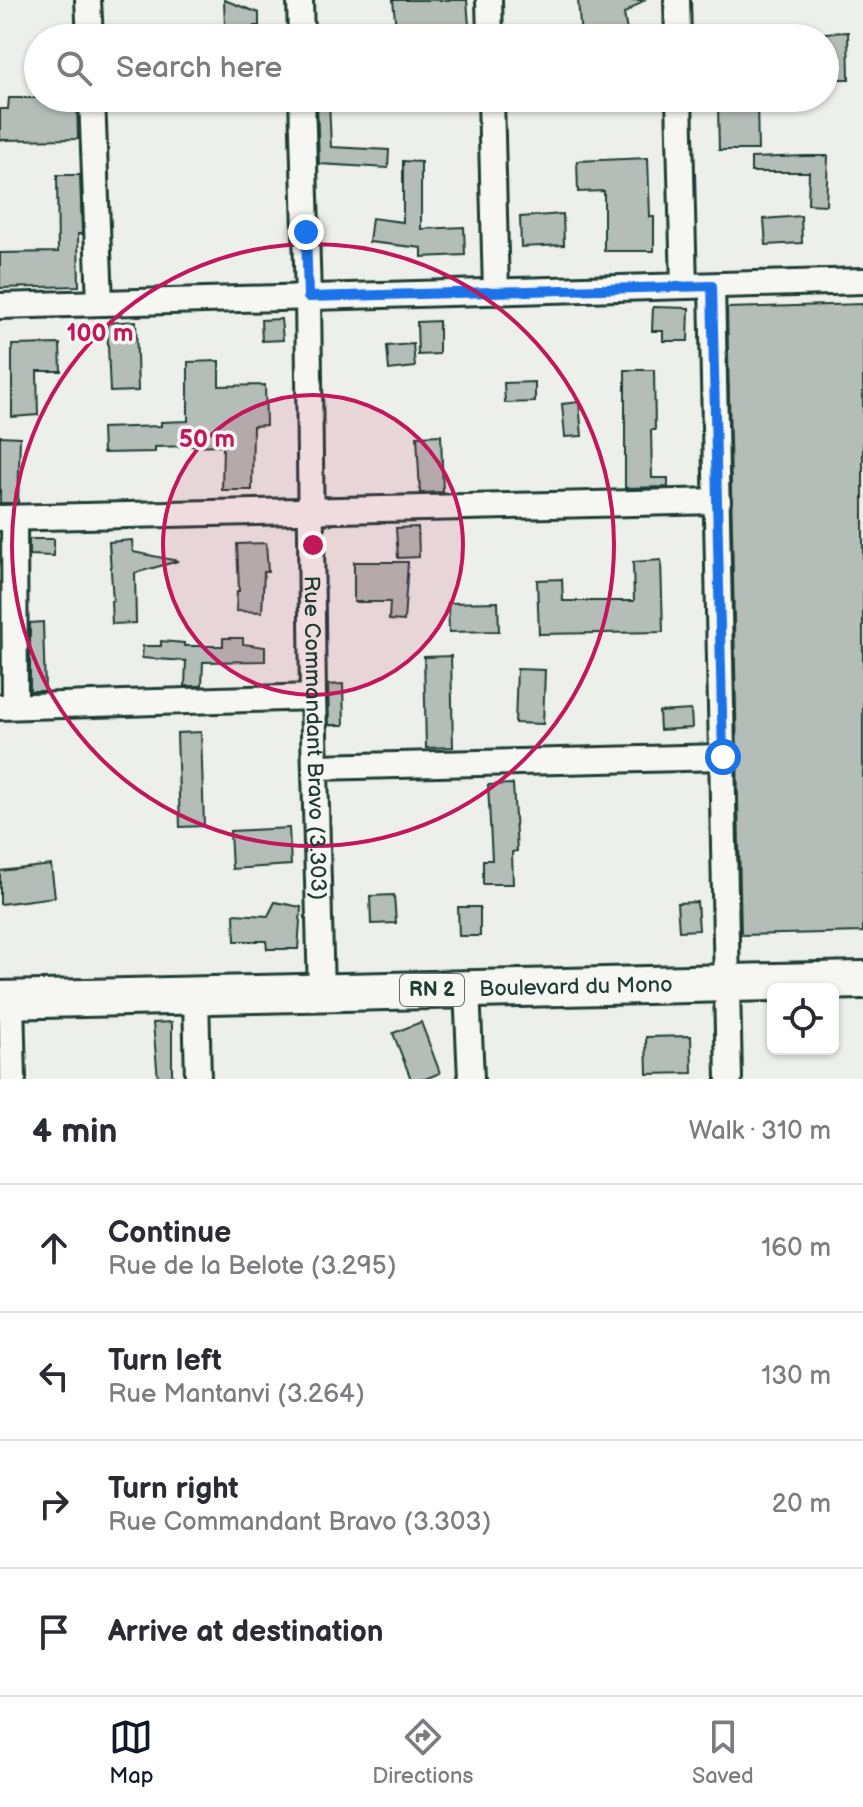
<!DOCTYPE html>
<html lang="en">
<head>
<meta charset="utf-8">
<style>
	body { margin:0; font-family:"Balsamiq Sans",sans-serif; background:#f2f2f3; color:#2b2b33 }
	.controls { position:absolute; right:24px; bottom:24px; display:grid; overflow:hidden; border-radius:12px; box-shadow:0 2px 6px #0004 }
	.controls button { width:72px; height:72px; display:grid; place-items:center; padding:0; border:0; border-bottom:2px solid #e1e1e2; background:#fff; color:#2b2b33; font:40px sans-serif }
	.stop { position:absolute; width:24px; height:24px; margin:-18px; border:6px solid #1a73e8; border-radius:50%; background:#fff }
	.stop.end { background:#1a73e8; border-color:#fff; box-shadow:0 2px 8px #0008 }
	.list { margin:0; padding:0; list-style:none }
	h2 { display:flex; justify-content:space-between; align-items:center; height:104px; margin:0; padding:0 32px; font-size:34px }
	h2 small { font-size:26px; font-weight:400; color:#7c7c81 }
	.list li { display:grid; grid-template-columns:52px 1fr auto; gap:24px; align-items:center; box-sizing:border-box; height:128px; padding:0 32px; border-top:2px solid #e1e1e2 }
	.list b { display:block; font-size:30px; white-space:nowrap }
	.list p { margin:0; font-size:26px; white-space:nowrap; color:#7c7c81 }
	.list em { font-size:26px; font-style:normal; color:#7c7c81 }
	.icon { flex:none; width:44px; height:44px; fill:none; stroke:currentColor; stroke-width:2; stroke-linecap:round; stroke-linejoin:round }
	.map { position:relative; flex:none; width:863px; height:1079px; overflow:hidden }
	.search { position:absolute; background:#fff; box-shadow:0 2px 6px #0004; left:24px; right:24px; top:24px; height:88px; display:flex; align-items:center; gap:20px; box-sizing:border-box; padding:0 28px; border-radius:44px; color:#7c7c81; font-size:30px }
	.sheet { height:616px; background:#fff }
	nav { display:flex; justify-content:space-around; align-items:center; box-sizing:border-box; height:112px; border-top:2px solid #e1e1e2; background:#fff; font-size:22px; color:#7c7c81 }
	nav a { display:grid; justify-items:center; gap:4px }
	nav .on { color:#111827 }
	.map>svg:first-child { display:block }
	.building { fill:#b4bdb8; stroke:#1f3d34; stroke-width:2 }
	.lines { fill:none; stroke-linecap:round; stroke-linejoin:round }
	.street-casing { stroke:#1f3d34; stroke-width:30 }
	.primary-casing { stroke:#1f3d34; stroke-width:42 }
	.street { stroke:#f6f6f2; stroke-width:24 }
	.primary { stroke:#f6f6f2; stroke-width:36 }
	.route { stroke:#1a73e8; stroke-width:10 }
	.ring { fill:none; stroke:#c2185b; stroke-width:4 }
	.labels { text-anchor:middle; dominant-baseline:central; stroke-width:7; stroke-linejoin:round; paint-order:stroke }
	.shield { fill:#f6f6f2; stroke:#60746d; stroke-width:2 }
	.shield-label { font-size:20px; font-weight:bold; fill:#1f3d34 }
	.street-label { font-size:22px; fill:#1f3d34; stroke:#f6f6f2 }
	.centre { fill:#c2185b; stroke:#f6f6f2; stroke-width:4 }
	.ring-label { font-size:24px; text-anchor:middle; font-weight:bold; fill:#c2185b; stroke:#f6f6f2; stroke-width:7; stroke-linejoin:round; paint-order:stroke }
</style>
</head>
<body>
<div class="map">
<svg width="863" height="1079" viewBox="0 0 863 1079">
	<rect width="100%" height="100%" fill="#edefea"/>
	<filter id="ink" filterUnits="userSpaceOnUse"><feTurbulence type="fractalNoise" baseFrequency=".0125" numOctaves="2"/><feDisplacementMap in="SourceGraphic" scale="16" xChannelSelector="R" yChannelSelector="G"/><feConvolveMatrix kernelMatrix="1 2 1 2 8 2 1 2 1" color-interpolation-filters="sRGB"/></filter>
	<g filter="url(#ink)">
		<g class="building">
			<polygon points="224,0 259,13 259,26 254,26 254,38 232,38 231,26 225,26"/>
			<polygon points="393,0 467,0 470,38 397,38"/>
			<polygon points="578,0 644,0 624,14 628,38 581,38"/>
			<polygon points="848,32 849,79 825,79 825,33"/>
			<polygon points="9,98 77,98 78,139 0,140 0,109 8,109"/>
			<polygon points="329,101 331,147 389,150 388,168 319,164 317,102"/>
			<polygon points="757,103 758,150 719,150 718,104"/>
			<polygon points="805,156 828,156 826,205 808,204 809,172 751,172 751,158"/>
			<polygon points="648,158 650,217 654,217 654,251 604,251 604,191 578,192 577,161"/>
			<polygon points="403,161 421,162 421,229 464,227 465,255 422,257 422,248 369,242 372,218 403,222"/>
			<polygon points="57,175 80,175 82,234 78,234 79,286 0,288 0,253 58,252"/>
			<polygon points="563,214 564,245 521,247 520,217"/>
			<polygon points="801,216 802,243 766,245 764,219"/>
			<polygon points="863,304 863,932 741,935 727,308"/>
			<polygon points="653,307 689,308 688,341 663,341 663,331 652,331"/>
			<polygon points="281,319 283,340 262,341 261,320"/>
			<polygon points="136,321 138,391 110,392 107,323"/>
			<polygon points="439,321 439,354 418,355 417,322"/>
			<polygon points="60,344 61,371 37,371 38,415 12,417 12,345"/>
			<polygon points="413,344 415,367 389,370 387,346"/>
			<polygon points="219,361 219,386 265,385 266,425 253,426 252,490 222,490 223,445 155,447 155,452 103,453 102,428 161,426 161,422 188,421 188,362"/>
			<polygon points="625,370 654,370 655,430 651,430 652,478 668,478 668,487 625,488"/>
			<polygon points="535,382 535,402 505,403 504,383"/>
			<polygon points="579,402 582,436 565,437 562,404"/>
			<polygon points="441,435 443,492 420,493 417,436"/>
			<polygon points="0,436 20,437 18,503 0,503"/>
			<polygon points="418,527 419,557 398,558 396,528"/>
			<polygon points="29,539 54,539 54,556 29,555"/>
			<polygon points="132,540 133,552 178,561 135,573 136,623 112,624 111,601 113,601 109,542"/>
			<polygon points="266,543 268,572 264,572 262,612 236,611 237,591 239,591 237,544"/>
			<polygon points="661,560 663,632 539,634 537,580 562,579 563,601 634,601 633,562"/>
			<polygon points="354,562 408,562 404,621 389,620 390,602 354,602"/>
			<polygon points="498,602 499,631 449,632 448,603"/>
			<polygon points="43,622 45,691 30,691 30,623"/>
			<polygon points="223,638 243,638 243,644 265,647 265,661 203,662 202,686 185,686 186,661 142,658 143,646 161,646 161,641 184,643 184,646 223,646"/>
			<polygon points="451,656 453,747 426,748 424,657"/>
			<polygon points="517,669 545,670 543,724 515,723"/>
			<polygon points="343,684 344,725 329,725 328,685"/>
			<polygon points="691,710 692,728 660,730 659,712"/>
			<polygon points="201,732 204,826 180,827 177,733"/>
			<polygon points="513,784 517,851 512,852 513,884 483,884 483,860 492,860 488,785"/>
			<polygon points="289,828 291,865 232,869 230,831"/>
			<polygon points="51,865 55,897 0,904 0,871"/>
			<polygon points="394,895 396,923 371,924 370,896"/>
			<polygon points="275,902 301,907 298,949 267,949 266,941 235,941 234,914 268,916"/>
			<polygon points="697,902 699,930 679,931 677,903"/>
			<polygon points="458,907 480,907 480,936 459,936"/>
			<polygon points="172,1022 172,1079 158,1079 153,1023"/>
			<polygon points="421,1022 440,1073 425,1079 411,1079 393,1033"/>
			<polygon points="691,1036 692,1073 647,1074 646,1037"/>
		</g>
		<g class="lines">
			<defs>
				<g id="street">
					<polyline points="88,0 90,38"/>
					<polyline points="300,0 301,38"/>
					<polyline points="489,0 490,38"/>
					<polyline points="677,0 678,38"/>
					<polyline points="92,98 100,303"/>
					<path id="s1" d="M302 98 308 297 313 697 321 992"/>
					<polyline points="491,98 496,292"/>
					<polyline points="679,98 684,286"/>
					<polyline points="712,286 729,1079"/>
					<polyline points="0,306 863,281"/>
					<polyline points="0,518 718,501"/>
					<polyline points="14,518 15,706"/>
					<polyline points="0,707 313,697"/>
					<polyline points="317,767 723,757"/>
					<polyline points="467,989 471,1079"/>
					<polyline points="196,996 198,1079"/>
					<polyline points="11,1000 13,1079"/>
				</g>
				<g id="primary">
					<path id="s2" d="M0 1000 863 980"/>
				</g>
			</defs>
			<use href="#street" class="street-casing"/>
			<use href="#primary" class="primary-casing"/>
			<use href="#street" class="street"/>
			<use href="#primary" class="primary"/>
		</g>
	</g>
	<g class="lines" filter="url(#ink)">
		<polyline class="route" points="306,232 308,297 712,286 723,757"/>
	</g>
	<circle cx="313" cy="545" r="150" fill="#c2185b" fill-opacity=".12"/>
	<g class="ring">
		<circle cx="313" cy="545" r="150"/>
		<circle cx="313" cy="545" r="301"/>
	</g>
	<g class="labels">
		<rect class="shield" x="400" y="974" width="64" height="32" rx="6"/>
		<g class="shield-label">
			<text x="432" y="990">RN 2</text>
		</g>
		<g class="street-label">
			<text stroke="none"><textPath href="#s1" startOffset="640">Rue Commandant Bravo (3.303)</textPath></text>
			<text stroke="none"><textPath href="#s2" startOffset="576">Boulevard du Mono</textPath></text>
		</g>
	</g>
	<circle cx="313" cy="545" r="12" class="centre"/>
	<g class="ring-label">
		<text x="100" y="341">100 m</text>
		<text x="207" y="447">50 m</text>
	</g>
</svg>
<div class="controls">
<button><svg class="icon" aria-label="locate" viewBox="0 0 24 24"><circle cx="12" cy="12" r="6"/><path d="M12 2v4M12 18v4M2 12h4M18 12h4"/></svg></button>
</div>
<div class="stop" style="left:723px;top:757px"></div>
<div class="stop end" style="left:306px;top:232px"></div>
<div class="search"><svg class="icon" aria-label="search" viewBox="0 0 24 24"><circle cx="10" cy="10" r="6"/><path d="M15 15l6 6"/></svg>Search here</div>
</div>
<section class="sheet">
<h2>4 min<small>Walk · 310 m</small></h2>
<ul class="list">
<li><svg class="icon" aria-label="ahead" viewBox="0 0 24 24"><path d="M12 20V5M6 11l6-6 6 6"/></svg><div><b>Continue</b><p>Rue de la Belote (3.295)</p></div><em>160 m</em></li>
<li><svg class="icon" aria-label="left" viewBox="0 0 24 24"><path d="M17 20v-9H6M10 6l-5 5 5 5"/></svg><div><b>Turn left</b><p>Rue Mantanvi (3.264)</p></div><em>130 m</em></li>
<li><svg class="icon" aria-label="right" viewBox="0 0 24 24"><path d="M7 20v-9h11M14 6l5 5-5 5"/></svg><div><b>Turn right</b><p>Rue Commandant Bravo (3.303)</p></div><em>20 m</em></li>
<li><svg class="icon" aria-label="arrive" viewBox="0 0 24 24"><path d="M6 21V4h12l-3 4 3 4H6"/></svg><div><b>Arrive at destination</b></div></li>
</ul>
</section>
<nav>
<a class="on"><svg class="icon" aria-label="map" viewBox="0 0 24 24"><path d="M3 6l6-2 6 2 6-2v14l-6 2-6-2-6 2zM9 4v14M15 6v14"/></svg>Map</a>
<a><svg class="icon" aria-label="directions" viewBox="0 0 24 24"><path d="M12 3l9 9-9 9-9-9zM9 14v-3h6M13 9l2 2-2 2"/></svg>Directions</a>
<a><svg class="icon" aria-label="saved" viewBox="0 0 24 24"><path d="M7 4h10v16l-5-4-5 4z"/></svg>Saved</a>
</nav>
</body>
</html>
